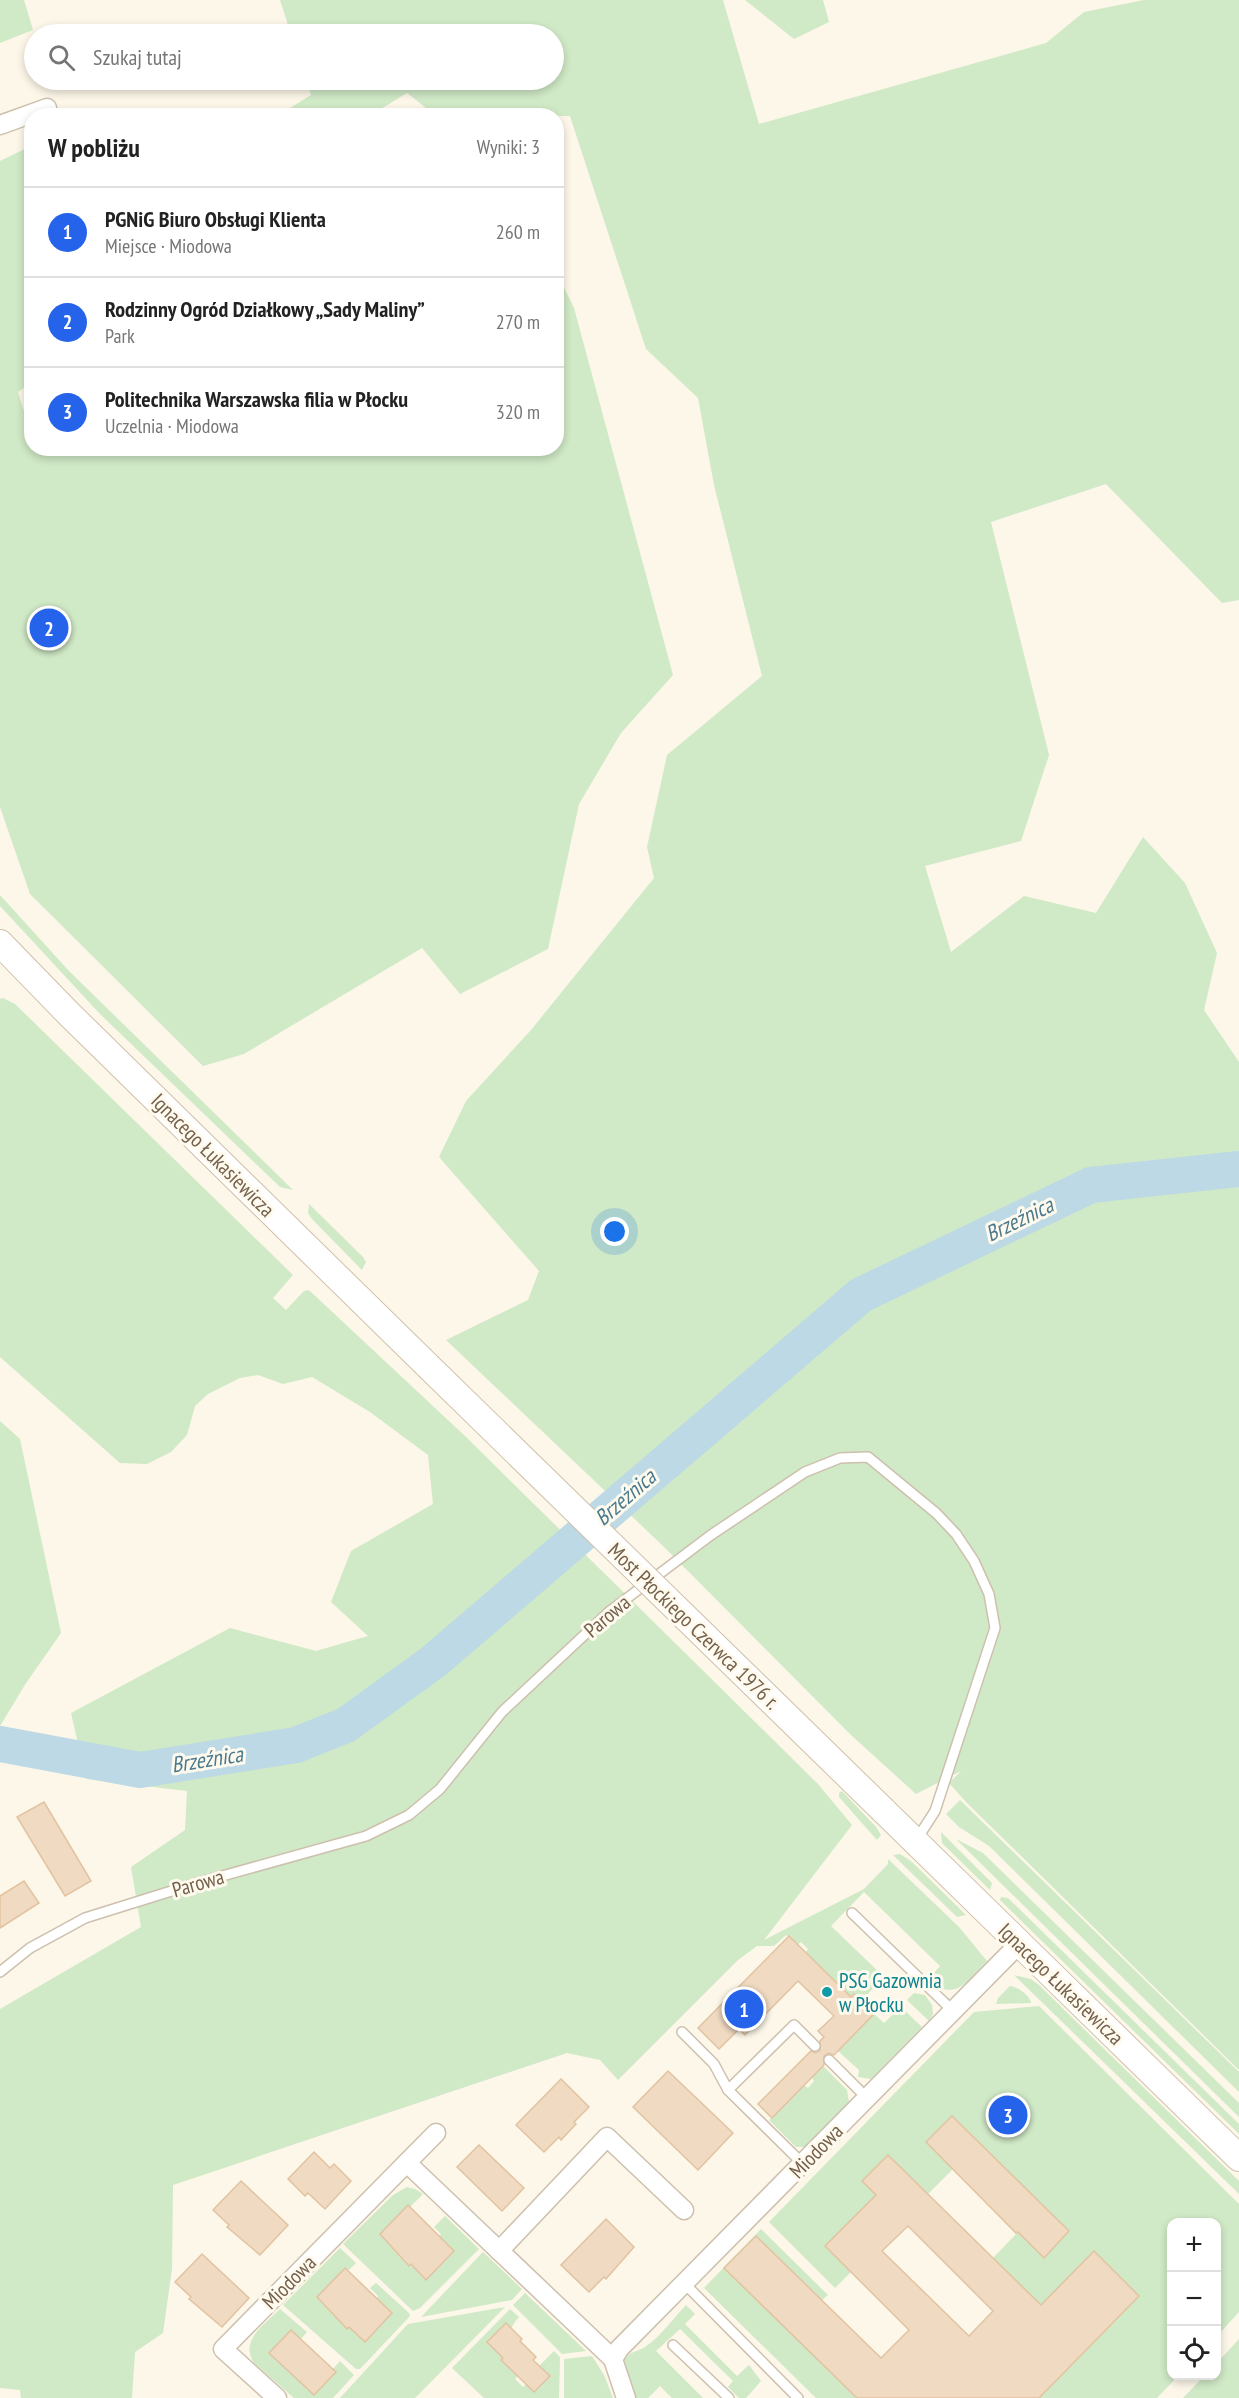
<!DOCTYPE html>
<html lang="pl">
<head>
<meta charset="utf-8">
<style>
	body { margin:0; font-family:"PT Sans Narrow",sans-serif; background:#f2f2f2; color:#222 }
	.controls { position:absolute; right:18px; bottom:18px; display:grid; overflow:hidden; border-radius:12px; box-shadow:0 3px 9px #0003 }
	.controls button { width:54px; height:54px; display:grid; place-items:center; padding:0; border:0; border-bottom:2px solid #e0e0e0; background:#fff; color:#222; font:30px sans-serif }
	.you { position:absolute; left:615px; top:1232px; width:21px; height:21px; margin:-15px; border:4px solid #fff; border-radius:50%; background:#1a73e8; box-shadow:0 0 0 9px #1a73e833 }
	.badge { display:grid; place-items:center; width:39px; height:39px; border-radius:50%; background:#2563eb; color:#fff; font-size:20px; font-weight:700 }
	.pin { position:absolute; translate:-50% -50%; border:3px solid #fff; box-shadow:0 2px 6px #0006 }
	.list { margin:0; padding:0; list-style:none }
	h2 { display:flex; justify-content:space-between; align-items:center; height:78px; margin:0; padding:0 24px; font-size:26px }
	h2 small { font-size:20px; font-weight:400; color:#767676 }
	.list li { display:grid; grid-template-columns:39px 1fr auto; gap:18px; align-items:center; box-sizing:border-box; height:90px; padding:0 24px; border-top:2px solid #e0e0e0 }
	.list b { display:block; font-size:22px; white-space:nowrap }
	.list p { margin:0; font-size:20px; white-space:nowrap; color:#767676 }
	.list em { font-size:20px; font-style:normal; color:#767676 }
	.icon { flex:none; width:33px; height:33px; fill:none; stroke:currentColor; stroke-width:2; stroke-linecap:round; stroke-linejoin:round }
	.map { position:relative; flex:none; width:1239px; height:2398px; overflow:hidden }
	.search { position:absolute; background:#fff; box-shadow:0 3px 9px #0003; left:24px; top:24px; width:540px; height:66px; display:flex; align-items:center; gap:15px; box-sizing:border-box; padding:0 21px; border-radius:33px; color:#767676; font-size:22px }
	.panel { position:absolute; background:#fff; box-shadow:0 3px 9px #0003; left:24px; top:108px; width:540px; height:348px; border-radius:24px }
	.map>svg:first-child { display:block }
	.green { fill:#d0e9c6 }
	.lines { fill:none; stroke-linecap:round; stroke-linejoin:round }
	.river { stroke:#bdd9e5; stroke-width:36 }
	.building { fill:#f0dac1; stroke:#e2c3a1; stroke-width:1.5; fill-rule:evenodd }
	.lane-casing { stroke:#cdc0ae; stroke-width:12 }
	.street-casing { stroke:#cdc0ae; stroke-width:21 }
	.secondary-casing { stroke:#d0c1ac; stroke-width:28 }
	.lane { stroke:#fff; stroke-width:9 }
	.street { stroke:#fff; stroke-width:18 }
	.secondary { stroke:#fff; stroke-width:26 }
	.secondary-bridge-casing { stroke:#d0c1ac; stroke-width:28; stroke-linecap:butt }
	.secondary-bridge { stroke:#fff; stroke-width:26 }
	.culture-dot { fill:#0f9aa8; stroke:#fefaee; stroke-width:2 }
	.labels { text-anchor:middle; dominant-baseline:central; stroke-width:6; stroke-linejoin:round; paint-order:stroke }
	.street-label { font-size:21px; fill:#75614d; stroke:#fefaee }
	.culture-label { font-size:21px; fill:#0d838f; stroke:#fefaee; text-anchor:start }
	.water-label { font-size:22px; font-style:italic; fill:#4a798e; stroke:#fefaee }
</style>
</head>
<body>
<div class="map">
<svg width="1239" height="2398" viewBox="0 0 1239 2398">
	<rect width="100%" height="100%" fill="#fcf7e8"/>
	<g class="green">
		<polygon points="0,0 24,0 33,30 0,43"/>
		<polygon points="280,0 723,0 759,124 1046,43 1084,12 1144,0 1239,0 1239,600 1222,603 1106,484 991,522 1049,755 1021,841 925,866 951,952 1024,896 1096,913 1143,837 1185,883 1217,953 1204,1010 1239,1062 1239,2070 966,1802 949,1783 961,1771 916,1794 851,1735 662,1545 446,1340 528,1300 539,1271 439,1157 466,1101 531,1030 654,878 647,847 667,755 762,676 714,485 698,398 646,349 570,116 435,115 407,93 371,115 277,116 311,95 306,80 554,80 554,34 291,34"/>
		<polygon points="745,0 823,0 829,22 794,39"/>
		<polygon points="31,146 31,383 18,392 31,434 32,448 69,449 91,456 164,456 163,448 556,448 557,273 574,308 673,675 621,733 579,804 548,949 460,994 422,948 244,1054 203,1066 30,894 0,807 0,161"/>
		<polygon points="0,895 69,971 293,1190 280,1187 100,1014 0,906"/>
		<path d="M3 998 15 1004 293 1275 273 1298 286 1310 304 1291 308 1290 311 1292 466 1437 818 1784 852 1825 764 1940 864 1889 888 1864V1859L959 1927 987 1961C971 1977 956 2003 932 1982 931 1974 936 1971 940 1966L864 1892 831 1926 884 1977 861 2001 854 1994 851 1997 805 1953 808 1949 801 1942 797 1945 786 1935 774 1946H757L738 1960 618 2080 600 2060 567 2053 173 2185 172 2269 163 2333 135 2352 132 2398H21L20 2390 0 2388V2009L141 1927 131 1867 185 1830 187 1791 86 1779 71 1713 230 1628 316 1651 368 1636 331 1602 351 1551 433 1504 428 1455 370 1412 312 1377 283 1384 258 1375 240 1378 208 1394 195 1406 187 1435 171 1452 147 1464 120 1463 0 1357V999Z"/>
		<polygon points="309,1204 363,1257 366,1262 362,1270 312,1219 308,1213"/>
		<polygon points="0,1421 20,1439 61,1633 26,1683 0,1726"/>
		<polygon points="842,1791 876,1827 881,1835 877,1840 839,1797 839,1793"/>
		<polygon points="960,1800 1239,2072 1239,2092 989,1846 959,1827 946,1814"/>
		<polygon points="941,1832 992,1883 990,1890 942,1843"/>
		<polygon points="956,1839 983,1853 1239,2103 1239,2117"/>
		<polygon points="900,1854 912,1862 966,1915 957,1917 893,1855"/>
		<polygon points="1001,1897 1008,1898 1239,2124 1239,2134 1000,1900"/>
		<polygon points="1014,1975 1031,1979 1039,1985 1239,2181 1239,2194"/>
		<path d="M1010 1986C1018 1987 1030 1996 1031 2003L996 2004 998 1998Z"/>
		<polygon points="914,1993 925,1995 932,2005 933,2014 929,2021 907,2000"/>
		<polygon points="1039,2006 1239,2204 1239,2312 1217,2336 1216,2222 1172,2222 1172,2376 1178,2376 1157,2398 1039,2398 1139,2296 1094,2252 1041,2305 993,2258 1018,2232 1044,2257 1069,2231 952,2116 926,2142 953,2169 928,2194 888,2155 862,2181 876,2195 825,2246 851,2272 835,2288 769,2222 974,2012"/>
		<polygon points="901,2007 922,2027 871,2079 858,2077 859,2070 838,2051 874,2014 884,2023"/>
		<polygon points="823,2066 847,2090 849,2102 806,2147 796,2147 769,2120 804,2085 808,2088 814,2081 812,2078"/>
		<polygon points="407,2187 415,2189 423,2194 410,2207 408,2206 380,2234 408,2266 411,2264 427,2279 454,2252 439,2236 441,2234 434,2227 445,2216 479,2249 420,2308 413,2311 343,2244 393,2195"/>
		<polygon points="761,2229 828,2295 822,2300 756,2236 725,2268 857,2398 816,2398 704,2288"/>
		<polygon points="340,2248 356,2263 348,2271 344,2268 318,2297 347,2329 349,2327 365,2342 392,2313 377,2298 378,2296 370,2288 376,2283 409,2313 410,2316 360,2369 356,2369 283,2305"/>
		<polygon points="483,2252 522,2289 512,2300 421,2317"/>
		<polygon points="525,2293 586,2351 562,2354 513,2305"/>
		<path d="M686 2305 695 2314 685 2324 737 2376 749 2365 761 2381 746 2398H739L728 2387 733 2381 680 2329 656 2351 703 2398H672L660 2386 648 2398H634L623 2363C629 2350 636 2353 645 2347 660 2337 673 2319 686 2305Z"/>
		<polygon points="505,2307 415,2398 340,2398 408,2324"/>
		<path d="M280 2309 307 2332 301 2339 291 2330 269 2353 314 2395 336 2372 333 2369 340 2361 354 2375 333 2398H294L254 2363C239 2340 265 2324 280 2309Z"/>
		<path d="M510 2309 519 2317C503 2334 512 2348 501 2360L520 2374 515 2379 523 2387 526 2384 534 2392 549 2376 539 2366 554 2351 560 2357 559 2398H484L452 2368Z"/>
		<polygon points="1239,2339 1239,2398 1183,2398 1204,2376 1216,2376 1217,2363"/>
		<polygon points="592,2356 604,2375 613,2398 564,2398 564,2359"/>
	</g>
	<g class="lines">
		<polyline class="river" points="0,1744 140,1770 296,1745 346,1725 433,1662 861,1295 1091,1185 1239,1169"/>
	</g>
	<g class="building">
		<polygon points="44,1802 91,1881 65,1896 17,1817"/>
		<polygon points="24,1881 39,1903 0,1928 0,1896"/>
		<polygon points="789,1936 851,1997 854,1994 874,2014 834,2055 828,2053 824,2056 824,2065 772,2118 758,2104 811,2051 816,2053 820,2050 820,2041 824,2037 818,2031 834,2016 798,1981 745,2035 739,2029 719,2049 698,2028"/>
		<polygon points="668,2071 733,2133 698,2170 633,2107"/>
		<polygon points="561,2079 589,2107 574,2122 576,2124 561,2140 559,2137 544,2152 516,2125"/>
		<polygon points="952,2116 1069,2231 1044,2258 1018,2232 1016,2233 926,2142"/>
		<polygon points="479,2145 524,2188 502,2211 457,2167"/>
		<polygon points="314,2152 330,2168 334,2164 351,2181 325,2209 308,2193 305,2196 288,2179"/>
		<path d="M888 2155 1041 2305 1094 2251 1139 2296 1039 2398H857L724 2268 756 2236 881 2358 909 2330 825 2246 876 2195 862 2181ZM908 2226 993 2311 969 2336 882 2251Z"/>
		<polygon points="241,2181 288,2225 260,2255 227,2227 229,2225 213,2210"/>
		<polygon points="408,2205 454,2251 426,2280 411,2264 409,2266 380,2234"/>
		<polygon points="606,2219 634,2247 606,2279 604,2277 589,2292 561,2265"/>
		<polygon points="202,2254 249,2298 222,2327 189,2299 191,2297 175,2282"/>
		<polygon points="345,2268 392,2313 365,2342 349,2327 347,2329 317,2297"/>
		<polygon points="506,2323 522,2339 520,2341 536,2357 533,2360 550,2376 534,2392 501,2360 503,2358 487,2342"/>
		<polygon points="291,2330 336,2372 314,2395 269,2353"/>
	</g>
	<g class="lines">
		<defs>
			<g id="lane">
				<polyline points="852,1913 953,2011"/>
				<polyline points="0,1972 30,1948 85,1918 197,1883 366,1836 409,1815 440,1789 502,1712 610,1611 711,1535 805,1472 840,1458 868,1457 936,1513 956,1534 974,1561 989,1594 995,1628 935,1811 917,1839"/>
				<polyline points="682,2032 714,2064 728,2090"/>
				<polyline points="829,2060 867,2098"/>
				<polyline points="803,2164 728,2090 794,2025 815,2046"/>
				<polyline points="685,2284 798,2398"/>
				<polyline points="673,2345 729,2398"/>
			</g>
			<g id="street">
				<polyline points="0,125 47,108"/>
				<polyline points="407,2163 613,2359"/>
				<polyline points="499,2251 607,2137 684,2210"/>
				<polyline points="277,2398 223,2349 436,2133"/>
				<polyline points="626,2398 613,2359 619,2349 1020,1943"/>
			</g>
			<g id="secondary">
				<polyline points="0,943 69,1014 428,1366"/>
				<polyline points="883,1810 1239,2158"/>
			</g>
		</defs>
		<use href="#lane" class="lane-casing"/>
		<use href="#street" class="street-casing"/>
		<use href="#secondary" class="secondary-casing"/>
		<use href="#lane" class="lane"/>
		<use href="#street" class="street"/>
		<use href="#secondary" class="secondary"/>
		<defs>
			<polyline id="secondary-bridge" points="428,1366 883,1810"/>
		</defs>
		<use href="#secondary-bridge" class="secondary-bridge-casing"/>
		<use href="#secondary-bridge" class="secondary-bridge"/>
	</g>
	<circle class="culture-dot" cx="827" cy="1992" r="6"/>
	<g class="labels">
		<g class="street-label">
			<text transform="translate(213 1155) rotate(45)">Ignacego Łukasiewicza</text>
			<text transform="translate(607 1616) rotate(-40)">Parowa</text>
			<text transform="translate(694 1626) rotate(44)">Most Płockiego Czerwca 1976 r.</text>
			<text transform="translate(198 1883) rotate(-16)">Parowa</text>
			<text transform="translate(1061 1984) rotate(44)">Ignacego Łukasiewicza</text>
			<text transform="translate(816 2151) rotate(-46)">Miodowa</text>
			<text transform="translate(289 2282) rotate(-45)">Miodowa</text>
		</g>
		<g class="culture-label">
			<text x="839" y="1980">PSG Gazownia<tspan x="839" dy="24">w Płocku</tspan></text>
		</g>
		<g class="water-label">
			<text transform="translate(1019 1219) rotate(-26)">Brzeźnica</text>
			<text transform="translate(625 1497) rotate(-41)">Brzeźnica</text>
			<text transform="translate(207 1759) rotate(-9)">Brzeźnica</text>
		</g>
	</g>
</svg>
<div class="controls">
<button>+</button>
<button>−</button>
<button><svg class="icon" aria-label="locate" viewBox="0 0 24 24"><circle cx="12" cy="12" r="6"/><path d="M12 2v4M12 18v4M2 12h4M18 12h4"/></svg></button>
</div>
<div class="you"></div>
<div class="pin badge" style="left:744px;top:2009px">1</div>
<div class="pin badge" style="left:49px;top:628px">2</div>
<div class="pin badge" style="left:1008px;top:2115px">3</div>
<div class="search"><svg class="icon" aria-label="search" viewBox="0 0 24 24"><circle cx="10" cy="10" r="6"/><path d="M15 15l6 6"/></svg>Szukaj tutaj</div>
<section class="panel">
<h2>W pobliżu<small>Wyniki: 3</small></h2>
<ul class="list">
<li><span class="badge">1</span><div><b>PGNiG Biuro Obsługi Klienta</b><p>Miejsce · Miodowa</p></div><em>260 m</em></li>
<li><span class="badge">2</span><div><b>Rodzinny Ogród Działkowy „Sady Maliny”</b><p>Park</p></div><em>270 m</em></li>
<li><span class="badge">3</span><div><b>Politechnika Warszawska filia w Płocku</b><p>Uczelnia · Miodowa</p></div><em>320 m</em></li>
</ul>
</section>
</div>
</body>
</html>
